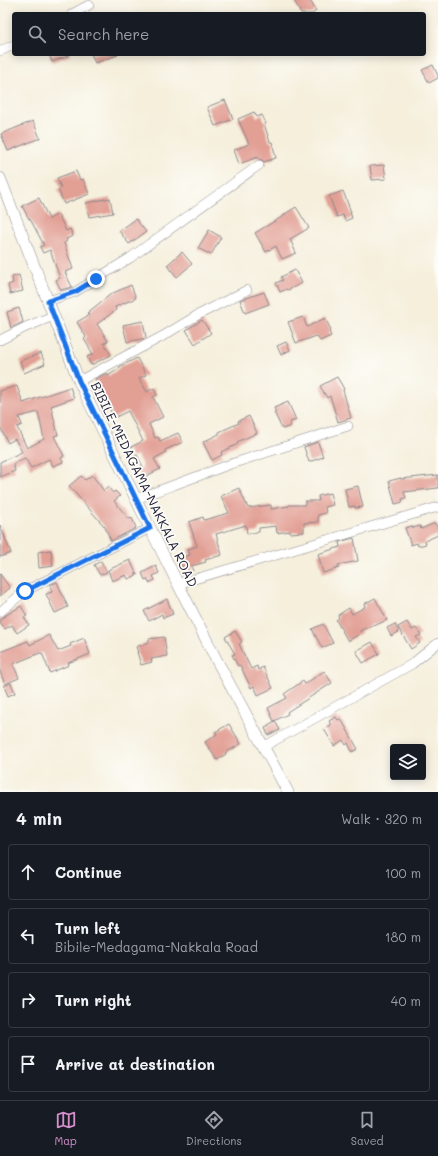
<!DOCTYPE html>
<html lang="en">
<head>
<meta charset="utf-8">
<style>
	body { margin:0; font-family:Mali,sans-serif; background:#242831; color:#f1f3f6 }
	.controls { position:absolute; right:12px; bottom:12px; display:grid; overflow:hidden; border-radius:4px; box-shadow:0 2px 10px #0003 }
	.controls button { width:36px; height:36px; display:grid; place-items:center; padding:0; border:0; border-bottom:1px solid #363941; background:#171b24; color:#f1f3f6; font:20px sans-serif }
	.stop { position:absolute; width:12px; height:12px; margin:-9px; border:3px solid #1a73e8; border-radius:50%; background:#fff }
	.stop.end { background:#1a73e8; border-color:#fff; box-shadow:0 1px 4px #0008 }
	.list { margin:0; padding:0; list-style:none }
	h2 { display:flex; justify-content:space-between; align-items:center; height:52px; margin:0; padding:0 16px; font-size:17px }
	h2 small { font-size:13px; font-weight:400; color:#9ea1a6 }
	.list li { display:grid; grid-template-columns:26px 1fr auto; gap:12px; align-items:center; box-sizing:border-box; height:56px; margin:0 8px 8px; padding:0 8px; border:1px solid #363941; border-radius:4px }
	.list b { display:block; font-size:15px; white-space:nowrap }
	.list p { margin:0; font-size:13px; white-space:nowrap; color:#9ea1a6 }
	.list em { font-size:13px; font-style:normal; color:#9ea1a6 }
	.icon { flex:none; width:22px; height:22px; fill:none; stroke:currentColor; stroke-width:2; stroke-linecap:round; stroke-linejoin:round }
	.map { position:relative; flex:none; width:438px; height:792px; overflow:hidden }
	.search { position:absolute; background:#171b24; box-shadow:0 2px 10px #0003; left:12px; right:12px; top:12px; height:44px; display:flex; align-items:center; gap:10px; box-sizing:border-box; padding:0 14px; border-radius:4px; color:#9ea1a6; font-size:15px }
	.sheet { height:308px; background:#171b24 }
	nav { display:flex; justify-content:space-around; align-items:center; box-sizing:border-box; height:56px; border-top:1px solid #363941; background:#171b24; font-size:11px; color:#9ea1a6 }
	nav a { display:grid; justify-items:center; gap:2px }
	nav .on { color:#d690ce }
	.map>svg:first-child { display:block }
	.building { fill:#e29f94; fill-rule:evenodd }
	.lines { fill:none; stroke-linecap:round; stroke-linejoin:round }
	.minor-casing { stroke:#8c888c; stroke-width:10 }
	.major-casing { stroke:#8c888c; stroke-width:12 }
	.minor { stroke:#fff; stroke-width:9 }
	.major { stroke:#fff; stroke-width:11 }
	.route { stroke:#1a73e8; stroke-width:5 }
	.labels { text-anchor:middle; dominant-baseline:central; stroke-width:3.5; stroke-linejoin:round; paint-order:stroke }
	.street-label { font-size:13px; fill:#22223b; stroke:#fdfcf7 }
</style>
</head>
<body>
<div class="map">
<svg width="438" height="792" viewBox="0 0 438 792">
	<rect width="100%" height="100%" fill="#fdfcf7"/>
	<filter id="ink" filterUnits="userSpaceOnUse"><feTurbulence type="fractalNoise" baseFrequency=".025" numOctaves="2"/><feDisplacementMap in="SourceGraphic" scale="8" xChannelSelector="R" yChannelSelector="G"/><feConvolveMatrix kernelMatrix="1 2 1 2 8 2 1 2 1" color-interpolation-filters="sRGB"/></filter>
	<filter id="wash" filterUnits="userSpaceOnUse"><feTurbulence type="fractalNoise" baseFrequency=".012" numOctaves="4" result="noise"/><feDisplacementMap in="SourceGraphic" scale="16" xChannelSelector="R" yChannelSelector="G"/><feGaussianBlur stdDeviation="0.9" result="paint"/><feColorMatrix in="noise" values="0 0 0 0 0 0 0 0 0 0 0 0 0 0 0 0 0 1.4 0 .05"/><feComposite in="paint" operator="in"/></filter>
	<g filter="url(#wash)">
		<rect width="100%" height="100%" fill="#f5efdc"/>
		<g id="blocks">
			<g class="building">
				<polygon points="294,0 310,0 316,11 312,14 301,14"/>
				<polygon points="49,54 70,54 70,55 52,62"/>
				<polygon points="91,54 117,54 118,55 95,63"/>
				<polygon points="433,65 438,76 438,78 429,83 422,70"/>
				<polygon points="225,100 233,119 215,126 207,107"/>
				<polygon points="254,112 257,117 262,115 266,124 264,124 270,142 272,142 276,158 264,162 262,160 259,159 258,157 239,164 234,150 249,144 238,119"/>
				<polygon points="33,121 40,138 8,151 1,134"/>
				<polygon points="384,165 386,179 372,180 370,166"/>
				<polygon points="76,171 80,180 83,179 89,194 64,204 58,189 61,188 57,178"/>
				<polygon points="343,191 351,212 350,212 352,218 345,221 343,215 337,217 329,196"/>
				<polygon points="39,198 49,219 58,214 66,231 70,229 73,236 66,239 67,241 64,243 73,269 65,272 72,287 61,290 56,280 60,278 50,250 43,253 40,247 44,245 30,219 29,219 22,206"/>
				<polygon points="110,198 113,213 89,217 86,203"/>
				<polygon points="296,207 309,228 290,239 296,253 282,259 276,246 266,252 255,233 285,215 285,214"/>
				<polygon points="136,219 146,232 129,244 119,231"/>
				<polygon points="209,230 221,237 211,255 198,248"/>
				<polygon points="182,252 192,264 177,277 167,265"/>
				<polygon points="295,270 302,283 288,290 287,289 280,292 276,283 283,280 281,277"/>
				<polygon points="19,275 23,291 10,294 8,285 13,283 12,277"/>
				<polygon points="131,285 136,298 115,307 116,310 97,324 108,341 104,343 111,355 91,365 87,357 93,354 84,339 86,337 77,322 89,315 87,313 111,294"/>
				<polygon points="264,292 269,304 245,313 240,300"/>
				<polygon points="19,308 23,322 11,328 7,312"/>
				<polygon points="303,317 307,327 325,318 331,330 329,331 331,336 320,341 317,336 296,343 288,322"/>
				<polygon points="202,320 211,333 195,344 186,330"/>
				<polygon points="143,321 146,338 127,342 123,325"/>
				<polygon points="286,342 290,350 281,355 277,346"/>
				<polygon points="41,353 45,364 24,373 20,361"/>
				<polygon points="137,358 146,375 139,378 147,392 154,388 157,395 153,397 163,417 149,424 155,438 158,437 160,441 178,433 183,442 165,450 166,452 154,459 160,469 141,479 136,471 143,467 137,455 132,457 127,449 143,441 128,411 114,418 105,399 103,400 98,392 101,391 95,379 107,373 108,376 120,368 119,367"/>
				<polygon points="337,377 344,389 343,390 351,418 338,422 330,396 327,398 320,386"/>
				<path d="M17 386 23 403 70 387 74 398 51 406 58 435 54 436 64 456 61 458 63 462 53 466 49 459 31 468 25 458 13 464 15 471 0 477V462L22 452 15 439 8 443 0 427V391ZM38 412 44 439 27 448 17 427 22 425 19 417Z"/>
				<polygon points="288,402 296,420 290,422 291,426 282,429 274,412 276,412 274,408"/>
				<polygon points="249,416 257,433 237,442 238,444 221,452 222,455 212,460 203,442 219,434 219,432 239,423 238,421"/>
				<polygon points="318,442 323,457 309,462 304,447"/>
				<polygon points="92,475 104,491 108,487 113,493 115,491 120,496 114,501 129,519 132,518 136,528 111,541 105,527 69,486 81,476 85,480"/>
				<polygon points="438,475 438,488 404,492 406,498 402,499 403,502 395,504 389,481 401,478 401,479"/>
				<polygon points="358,486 363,507 355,508 355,506 349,507 345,489"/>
				<polygon points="239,488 248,508 271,505 271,509 289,506 289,505 305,505 305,501 319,501 318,496 330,493 333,505 325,507 326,513 318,515 318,522 304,523 304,532 290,533 290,531 277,533 276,526 259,528 259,532 247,534 246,525 216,534 222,555 205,560 206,562 191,566 193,571 184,574 179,558 190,555 188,549 197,546 189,522 203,517 204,520 229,513 221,496"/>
				<polygon points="435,523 438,529 438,535 425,541 426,544 418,546 417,543 411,545 405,528 412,526 413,528 420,526 421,529"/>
				<polygon points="0,525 11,553 0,557"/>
				<polygon points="354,538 358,561 338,565 339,568 323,573 318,554 340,547 339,542"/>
				<polygon points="51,550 53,566 39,568 38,552"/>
				<polygon points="130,560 137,575 128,579 126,575 112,581 108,570"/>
				<polygon points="101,561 107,572 100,575 94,565"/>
				<polygon points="156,566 159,573 153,576 155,580 149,583 147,579 145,580 142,573"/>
				<polygon points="0,574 10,588 0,596"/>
				<polygon points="57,582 68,607 55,613 46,594 52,592 50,585"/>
				<polygon points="375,598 387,620 376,625 375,624 360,631 361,633 348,641 336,620 339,618 338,615 349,608 352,614 365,607 364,604"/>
				<polygon points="167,599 173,614 163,618 162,614 149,621 144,611"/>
				<polygon points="21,606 27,616 24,617 29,625 17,633 12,625 5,629 0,622 0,619"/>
				<polygon points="407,622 412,630 416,628 421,635 416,637 420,643 411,649 398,627"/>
				<polygon points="323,624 333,643 322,648 312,629"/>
				<polygon points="395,624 399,632 391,636 387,628"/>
				<polygon points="235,631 242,642 239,644 251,669 257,666 258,670 263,667 273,688 258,695 254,686 251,688 240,665 238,666 232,655 235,654 225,637"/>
				<polygon points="49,635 58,651 71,646 70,644 84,638 90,654 68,663 69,665 50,673 42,653 40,653 13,664 19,678 5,684 0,672 0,652 28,641 30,645"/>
				<polygon points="164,637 167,656 151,659 152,662 141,665 137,652 138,652 136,647 149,642 149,639"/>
				<polygon points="372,642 379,654 363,663 356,651"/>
				<polygon points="324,671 332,683 287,712 288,714 274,721 268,708 287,698 284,694 303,681 305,684"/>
				<polygon points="11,683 15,693 8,696 4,686"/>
				<polygon points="336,717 338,720 341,719 358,749 352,752 348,743 346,745 343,740 334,746 324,729 331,725 329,721"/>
				<polygon points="275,721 280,730 268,735 265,728 269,726 268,725"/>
				<polygon points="229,724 241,744 225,753 226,754 217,760 205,742 217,734 215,732"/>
			</g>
		</g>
	</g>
	<g filter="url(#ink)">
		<use href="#blocks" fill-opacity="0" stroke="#8c888c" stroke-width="1"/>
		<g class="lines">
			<defs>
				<g id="minor">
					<polyline points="72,14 89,5"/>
					<polyline points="0,51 14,45"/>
					<polyline points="48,301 75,292 130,258 259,165"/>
					<polyline points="0,340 26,327 53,316"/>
					<polyline points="79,381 163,336 196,316 247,290"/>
					<polyline points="136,499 228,465 348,426"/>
					<polyline points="178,584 438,507"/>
					<polyline points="0,612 25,591 150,528"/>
					<polyline points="263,747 412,664 438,643"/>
				</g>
				<polyline id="major" points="0,178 79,381 150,528 178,584 216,659 288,792"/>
			</defs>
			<use href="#minor" class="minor-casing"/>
			<use href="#major" class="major-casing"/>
			<use href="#minor" class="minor"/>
			<use href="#major" class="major"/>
		</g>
	</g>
	<g class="lines" filter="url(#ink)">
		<polyline class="route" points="25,591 150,528 79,381 48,301 75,292 96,279"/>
	</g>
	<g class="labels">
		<g class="street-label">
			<text transform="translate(145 484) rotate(64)">BIBILE-MEDAGAMA-NAKKALA ROAD</text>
		</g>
	</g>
</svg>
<div class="controls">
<button><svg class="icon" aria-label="layers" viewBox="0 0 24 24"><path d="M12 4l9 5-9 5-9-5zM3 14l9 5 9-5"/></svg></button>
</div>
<div class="stop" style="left:25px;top:591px"></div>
<div class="stop end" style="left:96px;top:279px"></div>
<div class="search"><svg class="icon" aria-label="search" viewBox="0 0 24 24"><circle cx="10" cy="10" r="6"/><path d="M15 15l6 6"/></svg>Search here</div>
</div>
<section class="sheet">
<h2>4 min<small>Walk · 320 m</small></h2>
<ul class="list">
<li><svg class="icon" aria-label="ahead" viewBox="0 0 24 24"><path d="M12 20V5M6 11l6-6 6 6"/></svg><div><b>Continue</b></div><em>100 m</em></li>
<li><svg class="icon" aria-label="left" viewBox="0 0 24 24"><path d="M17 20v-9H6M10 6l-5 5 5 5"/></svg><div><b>Turn left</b><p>Bibile-Medagama-Nakkala Road</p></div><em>180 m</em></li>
<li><svg class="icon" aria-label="right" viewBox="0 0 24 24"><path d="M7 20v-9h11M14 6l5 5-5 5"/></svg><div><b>Turn right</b></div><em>40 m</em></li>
<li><svg class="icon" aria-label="arrive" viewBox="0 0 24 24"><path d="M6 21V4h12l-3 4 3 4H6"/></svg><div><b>Arrive at destination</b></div></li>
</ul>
</section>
<nav>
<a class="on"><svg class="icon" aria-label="map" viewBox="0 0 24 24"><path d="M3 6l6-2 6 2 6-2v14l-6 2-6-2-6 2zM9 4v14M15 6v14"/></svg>Map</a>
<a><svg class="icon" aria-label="directions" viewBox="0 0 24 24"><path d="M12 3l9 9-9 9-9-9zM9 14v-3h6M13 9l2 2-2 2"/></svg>Directions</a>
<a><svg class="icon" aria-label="saved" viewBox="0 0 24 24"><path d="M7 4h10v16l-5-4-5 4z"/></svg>Saved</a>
</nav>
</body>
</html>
